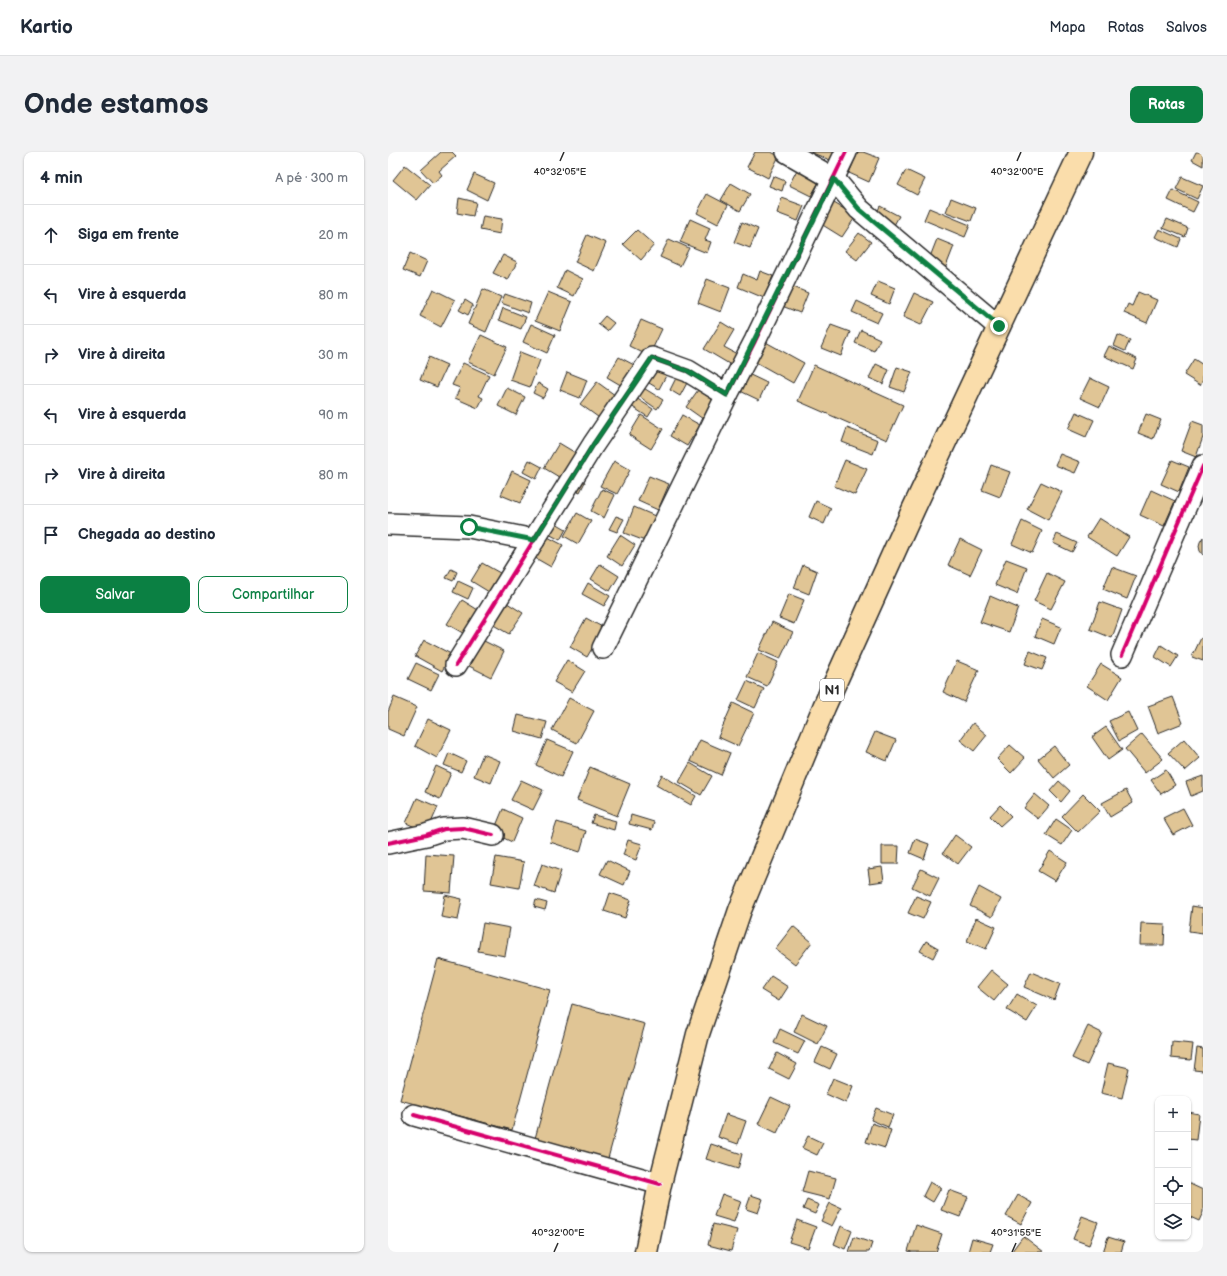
<!DOCTYPE html>
<html lang="pt">
<head>
<meta charset="utf-8">
<style>
	body { margin:0; font-family:"Balsamiq Sans",sans-serif; background:#f2f2f3; color:#1f2937 }
	.controls { position:absolute; right:12px; bottom:12px; display:grid; overflow:hidden; border-radius:8px; box-shadow:0 1px 3px #0004 }
	.controls button { width:36px; height:36px; display:grid; place-items:center; padding:0; border:0; border-bottom:1px solid #e0e1e3; background:#fff; color:#1f2937; font:20px sans-serif }
	.stop { position:absolute; width:12px; height:12px; margin:-9px; border:3px solid #0b8043; border-radius:50%; background:#fff }
	.stop.end { background:#0b8043; border-color:#fff; box-shadow:0 1px 4px #0008 }
	.list { margin:0; padding:0; list-style:none }
	h2 { display:flex; justify-content:space-between; align-items:center; height:52px; margin:0; padding:0 16px; font-size:17px }
	h2 small { font-size:13px; font-weight:400; color:#747a83 }
	.list li { display:grid; grid-template-columns:26px 1fr auto; gap:12px; align-items:center; box-sizing:border-box; height:60px; padding:0 16px; border-top:1px solid #e0e1e3 }
	.list b { display:block; font-size:15px; white-space:nowrap }
	.list em { font-size:13px; font-style:normal; color:#747a83 }
	.actions { display:flex; gap:8px; padding:12px 16px }
	.actions a { flex:1; padding:9px 0; border:1px solid #0b8043; border-radius:8px; text-align:center; font-size:14px; color:#0b8043 }
	.actions .main { background:#0b8043; color:#fff }
	.icon { flex:none; width:22px; height:22px; fill:none; stroke:currentColor; stroke-width:2; stroke-linecap:round; stroke-linejoin:round }
	.map { position:relative; flex:none; width:815px; height:1100px; overflow:hidden; border-radius:8px }
	header { display:flex; align-items:center; gap:24px; box-sizing:border-box; height:56px; padding:0 20px; background:#fff; border-bottom:1px solid #e0e1e3 }
	header strong { font-size:19px }
	nav { display:flex; gap:22px; margin-inline-start:auto; font-size:14px }
	.intro { display:flex; align-items:center; justify-content:space-between; box-sizing:border-box; height:96px; padding:0 24px }
	h1 { margin:0; font-size:28px }
	.button { padding:10px 18px; border-radius:8px; background:#0b8043; color:#fff; font-size:14px; font-weight:700 }
	main { display:flex; gap:24px; padding:0 24px }
	aside { flex:1; background:#fff; border-radius:8px; box-shadow:0 1px 3px #0004 }
	.map>svg:first-child { display:block }
	.building { fill:#e0c595; stroke:#2b2b2b }
	.lines { fill:none; stroke-linecap:round; stroke-linejoin:round }
	.minor-casing { stroke:#2b2b2b; stroke-width:24 }
	.highway-casing { stroke:#2b2b2b; stroke-width:25 }
	.minor { stroke:#fff; stroke-width:21 }
	.highway { stroke:#faddab; stroke-width:22 }
	.cycleway-casing { stroke:#fff; stroke-width:6 }
	.cycleway { stroke:#d6006c; stroke-width:4 }
	.route { stroke:#0b8043; stroke-width:5 }
	.ticks { fill:none; stroke:#2b2b2b; stroke-width:1.5 }
	.labels { text-anchor:middle; dominant-baseline:central; stroke-width:3.5; stroke-linejoin:round; paint-order:stroke }
	.shield { fill:#fff; stroke:#6b6b6b; stroke-width:1 }
	.shield-label { font-size:13px; font-weight:bold; fill:#2b2b2b }
	.ticks-label { font-size:10px; text-anchor:middle; fill:#2b2b2b; stroke:#fff; stroke-width:3.5; stroke-linejoin:round; paint-order:stroke }
</style>
</head>
<body>
<header>
<strong>Kartio</strong>
<nav><a>Mapa</a><a>Rotas</a><a>Salvos</a></nav>
</header>
<div class="intro"><h1>Onde estamos</h1><a class="button">Rotas</a></div>
<main>
<aside>
<h2>4 min<small>A pé · 300 m</small></h2>
<ul class="list">
<li><svg class="icon" aria-label="ahead" viewBox="0 0 24 24"><path d="M12 20V5M6 11l6-6 6 6"/></svg><div><b>Siga em frente</b></div><em>20 m</em></li>
<li><svg class="icon" aria-label="left" viewBox="0 0 24 24"><path d="M17 20v-9H6M10 6l-5 5 5 5"/></svg><div><b>Vire à esquerda</b></div><em>80 m</em></li>
<li><svg class="icon" aria-label="right" viewBox="0 0 24 24"><path d="M7 20v-9h11M14 6l5 5-5 5"/></svg><div><b>Vire à direita</b></div><em>30 m</em></li>
<li><svg class="icon" aria-label="left" viewBox="0 0 24 24"><path d="M17 20v-9H6M10 6l-5 5 5 5"/></svg><div><b>Vire à esquerda</b></div><em>90 m</em></li>
<li><svg class="icon" aria-label="right" viewBox="0 0 24 24"><path d="M7 20v-9h11M14 6l5 5-5 5"/></svg><div><b>Vire à direita</b></div><em>80 m</em></li>
<li><svg class="icon" aria-label="arrive" viewBox="0 0 24 24"><path d="M6 21V4h12l-3 4 3 4H6"/></svg><div><b>Chegada ao destino</b></div></li>
</ul>
<div class="actions"><a class="main">Salvar</a><a>Compartilhar</a></div>
</aside>
<div class="map">
<svg width="815" height="1100" viewBox="0 0 815 1100">
	<rect width="100%" height="100%" fill="#fff"/>
	<filter id="ink" filterUnits="userSpaceOnUse"><feTurbulence type="fractalNoise" baseFrequency=".025" numOctaves="2"/><feDisplacementMap in="SourceGraphic" scale="8" xChannelSelector="R" yChannelSelector="G"/><feConvolveMatrix kernelMatrix="1 2 1 2 8 2 1 2 1" color-interpolation-filters="sRGB"/></filter>
	<g filter="url(#ink)">
		<g class="building">
			<polygon points="53,0 64,0 68,4 51,19 54,23 45,31 33,18"/>
			<polygon points="367,0 383,0 391,4 380,26 359,15"/>
			<polygon points="422,0 451,0 447,10"/>
			<polygon points="470,0 475,0 491,6 481,30 461,21"/>
			<polygon points="808,0 815,0 815,14 804,8"/>
			<polygon points="17,13 42,33 29,48 5,28"/>
			<polygon points="410,16 432,28 423,44 401,33"/>
			<polygon points="518,18 537,27 529,43 510,33"/>
			<polygon points="86,22 106,31 99,48 79,38"/>
			<polygon points="385,24 397,29 394,39 381,34"/>
			<polygon points="794,25 815,34 809,47 788,37"/>
			<polygon points="343,31 362,42 352,59 333,48"/>
			<polygon points="785,38 810,50 805,60 780,48"/>
			<polygon points="319,42 340,53 330,72 309,61"/>
			<polygon points="71,46 88,50 85,64 69,61"/>
			<polygon points="394,46 416,54 410,69 389,61"/>
			<polygon points="563,46 588,56 583,69 558,60"/>
			<polygon points="446,51 468,64 454,85 433,72"/>
			<polygon points="492,54 511,64 505,75 487,65"/>
			<polygon points="541,56 582,73 577,85 536,68"/>
			<polygon points="95,64 114,67 112,82 92,78"/>
			<polygon points="302,67 322,76 317,88 323,90 319,101 292,90"/>
			<polygon points="779,67 800,76 797,85 775,76"/>
			<polygon points="354,70 370,77 362,96 346,90"/>
			<polygon points="771,77 793,87 790,95 767,85"/>
			<polygon points="249,78 266,93 253,108 235,92"/>
			<polygon points="471,81 483,90 469,108 457,99"/>
			<polygon points="199,83 218,91 206,119 187,110"/>
			<polygon points="281,87 301,96 292,114 272,105"/>
			<polygon points="549,87 566,94 557,117 540,110"/>
			<polygon points="22,101 39,109 32,125 15,118"/>
			<polygon points="115,103 129,110 120,128 105,121"/>
			<polygon points="177,118 195,127 186,144 169,136"/>
			<polygon points="372,119 385,124 376,146 350,135 355,122 369,128"/>
			<polygon points="319,127 342,136 333,160 310,151"/>
			<polygon points="490,129 507,136 501,152 483,144"/>
			<polygon points="403,134 420,141 412,161 394,154"/>
			<polygon points="45,137 67,148 53,175 32,164"/>
			<polygon points="95,137 113,145 98,180 80,172"/>
			<polygon points="160,140 184,150 172,179 147,169"/>
			<polygon points="750,140 769,148 759,171 736,161 740,152 744,154"/>
			<polygon points="526,141 545,150 533,173 515,165"/>
			<polygon points="117,142 143,151 140,161 113,151"/>
			<polygon points="77,148 85,153 80,163 71,158"/>
			<polygon points="469,149 494,161 489,171 464,160"/>
			<polygon points="115,156 138,165 133,177 111,168"/>
			<polygon points="217,164 226,171 219,179 210,172"/>
			<polygon points="253,168 274,177 261,204 241,194"/>
			<polygon points="333,170 346,178 336,195 349,202 343,213 316,197"/>
			<polygon points="143,172 167,183 159,201 135,190"/>
			<polygon points="443,173 462,180 453,204 433,196"/>
			<polygon points="473,178 492,187 486,199 467,191"/>
			<polygon points="93,183 119,195 106,222 80,210"/>
			<polygon points="730,183 742,188 737,199 726,194"/>
			<polygon points="374,188 416,211 405,231 364,208"/>
			<polygon points="721,194 749,207 745,217 716,204"/>
			<polygon points="132,200 152,208 142,235 122,228"/>
			<polygon points="41,205 59,213 49,235 32,228"/>
			<polygon points="231,205 248,214 236,235 219,225"/>
			<polygon points="806,207 815,213 815,228 812,233 796,223"/>
			<polygon points="75,211 101,223 91,244 95,246 90,256 67,246 72,236 64,233"/>
			<polygon points="266,212 280,220 271,237 256,228"/>
			<polygon points="488,212 501,218 495,232 481,226"/>
			<polygon points="426,213 515,253 499,288 410,249"/>
			<polygon points="509,215 524,220 516,240 502,235"/>
			<polygon points="179,220 199,228 192,246 172,238"/>
			<polygon points="356,220 379,231 371,248 348,237"/>
			<polygon points="289,224 300,229 292,244 282,238"/>
			<polygon points="702,226 721,235 712,255 692,246"/>
			<polygon points="209,230 231,246 214,268 192,252"/>
			<polygon points="150,231 160,237 155,246 145,241"/>
			<polygon points="254,235 275,248 269,257 249,243"/>
			<polygon points="119,236 137,245 128,263 110,254"/>
			<polygon points="310,238 328,250 315,267 298,255"/>
			<polygon points="248,246 265,257 260,265 243,254"/>
			<polygon points="688,260 706,268 698,285 680,277"/>
			<polygon points="758,262 773,268 765,287 750,281"/>
			<polygon points="253,263 275,277 263,297 241,283"/>
			<polygon points="294,263 312,273 299,294 282,284"/>
			<polygon points="804,269 815,273 815,285 808,305 793,299"/>
			<polygon points="459,276 490,288 485,302 454,290"/>
			<polygon points="171,291 191,303 176,328 156,316"/>
			<polygon points="672,302 692,310 687,321 667,313"/>
			<polygon points="141,308 154,315 148,327 135,320"/>
			<polygon points="457,308 479,317 467,343 446,334"/>
			<polygon points="784,308 801,315 791,340 773,332"/>
			<polygon points="226,309 242,318 229,342 212,334"/>
			<polygon points="603,313 622,320 612,345 594,338"/>
			<polygon points="124,319 143,328 132,351 113,343"/>
			<polygon points="261,324 281,332 270,358 250,349"/>
			<polygon points="191,327 197,330 192,340 185,337"/>
			<polygon points="653,330 674,340 660,368 639,357"/>
			<polygon points="214,337 227,343 216,366 203,359"/>
			<polygon points="763,338 787,349 776,374 752,363"/>
			<polygon points="428,349 443,356 436,372 421,365"/>
			<polygon points="246,355 267,364 257,389 236,381"/>
			<polygon points="189,361 203,369 190,392 176,384"/>
			<polygon points="228,364 236,367 229,380 221,377"/>
			<polygon points="711,366 741,385 729,404 699,385"/>
			<polygon points="161,367 178,377 172,388 155,379"/>
			<polygon points="634,369 654,379 644,401 624,392"/>
			<polygon points="154,382 175,393 163,415 142,403"/>
			<polygon points="669,382 689,391 684,400 665,391"/>
			<polygon points="232,383 247,393 234,414 219,404"/>
			<polygon points="815,385 815,403 812,399 811,394 812,390"/>
			<polygon points="572,387 594,398 582,423 560,413"/>
			<polygon points="618,407 639,415 629,442 607,433"/>
			<polygon points="94,411 112,421 101,440 83,429"/>
			<polygon points="212,412 231,424 222,439 203,427"/>
			<polygon points="415,413 429,419 421,442 406,436"/>
			<polygon points="724,415 748,424 739,447 715,437"/>
			<polygon points="63,417 69,420 65,429 58,426"/>
			<polygon points="659,421 677,430 663,457 646,449"/>
			<polygon points="70,429 85,436 80,447 65,440"/>
			<polygon points="200,431 222,444 216,454 194,442"/>
			<polygon points="401,442 416,448 406,472 391,466"/>
			<polygon points="602,444 630,456 621,480 592,470"/>
			<polygon points="74,448 95,461 80,484 59,472"/>
			<polygon points="116,449 135,461 121,482 102,471"/>
			<polygon points="712,450 734,458 724,486 702,477"/>
			<polygon points="198,466 216,476 199,505 182,495"/>
			<polygon points="654,467 673,475 666,492 647,484"/>
			<polygon points="384,470 405,480 392,507 371,498"/>
			<polygon points="813,486 815,487 815,509 804,505"/>
			<polygon points="92,487 116,499 103,525 79,513"/>
			<polygon points="36,488 63,502 54,519 27,504"/>
			<polygon points="773,493 790,504 783,515 767,505"/>
			<polygon points="642,499 659,506 654,518 637,512"/>
			<polygon points="370,501 390,510 379,534 359,525"/>
			<polygon points="179,508 197,519 184,540 166,530"/>
			<polygon points="569,509 591,518 576,550 555,540"/>
			<polygon points="28,511 51,522 43,538 20,527"/>
			<polygon points="713,512 734,525 720,548 699,534"/>
			<polygon points="359,529 376,537 367,556 350,548"/>
			<polygon points="6,545 29,555 16,584 0,577 0,560"/>
			<polygon points="785,545 795,571 770,581 760,554"/>
			<polygon points="181,546 206,559 189,591 164,578"/>
			<polygon points="345,551 366,561 350,594 330,585"/>
			<polygon points="740,560 749,579 731,589 721,569"/>
			<polygon points="130,563 159,570 154,587 126,579"/>
			<polygon points="40,567 63,578 49,606 27,594"/>
			<polygon points="585,571 599,583 586,599 572,588"/>
			<polygon points="718,575 734,598 720,608 704,585"/>
			<polygon points="487,580 508,588 499,609 478,600"/>
			<polygon points="754,582 775,607 757,621 737,597"/>
			<polygon points="796,587 812,606 797,619 780,601"/>
			<polygon points="159,588 185,599 173,625 148,613"/>
			<polygon points="312,588 342,601 333,623 302,609"/>
			<polygon points="622,593 637,606 623,621 609,607"/>
			<polygon points="666,594 681,613 666,626 650,607"/>
			<polygon points="61,601 78,609 73,620 56,613"/>
			<polygon points="95,602 112,609 103,631 86,624"/>
			<polygon points="302,611 324,624 313,643 291,630"/>
			<polygon points="48,614 63,621 52,647 37,640"/>
			<polygon points="202,615 242,632 229,664 189,648"/>
			<polygon points="778,618 787,633 773,642 763,628"/>
			<polygon points="274,623 308,644 303,653 268,633"/>
			<polygon points="815,624 815,639 803,644 798,630"/>
			<polygon points="133,628 155,638 145,658 123,648"/>
			<polygon points="671,629 682,639 673,650 662,639"/>
			<polygon points="738,638 745,651 722,665 714,651"/>
			<polygon points="647,642 661,654 650,667 636,656"/>
			<polygon points="695,642 712,659 690,680 674,664"/>
			<polygon points="29,646 50,655 39,680 18,671"/>
			<polygon points="612,653 623,664 612,674 602,664"/>
			<polygon points="795,656 804,673 785,683 775,666"/>
			<polygon points="115,657 134,666 124,690 105,681"/>
			<polygon points="206,663 228,669 226,678 203,671"/>
			<polygon points="243,663 266,670 264,678 241,672"/>
			<polygon points="668,667 684,678 674,693 658,683"/>
			<polygon points="169,670 198,679 192,700 162,690"/>
			<polygon points="567,683 583,695 570,712 555,701"/>
			<polygon points="527,687 541,692 536,707 522,701"/>
			<polygon points="240,688 254,692 248,708 235,703"/>
			<polygon points="494,694 511,694 510,712 494,712"/>
			<polygon points="662,699 679,710 667,729 650,719"/>
			<polygon points="38,702 66,704 63,741 36,739"/>
			<polygon points="108,705 136,710 131,736 103,731"/>
			<polygon points="219,708 242,719 236,733 212,722"/>
			<polygon points="154,712 173,719 166,741 146,734"/>
			<polygon points="494,715 496,729 482,731 480,717"/>
			<polygon points="533,717 551,726 542,744 524,735"/>
			<polygon points="591,735 613,747 604,765 582,754"/>
			<polygon points="222,741 243,748 237,766 216,759"/>
			<polygon points="57,743 74,747 70,768 53,765"/>
			<polygon points="528,744 543,750 535,767 520,761"/>
			<polygon points="148,748 159,751 157,758 146,755"/>
			<polygon points="804,754 815,756 815,781 801,779"/>
			<polygon points="588,766 608,775 598,797 579,789"/>
			<polygon points="95,771 122,776 117,804 90,799"/>
			<polygon points="753,771 777,772 776,793 752,793"/>
			<polygon points="405,774 424,790 407,812 387,797"/>
			<polygon points="538,789 550,796 545,806 532,799"/>
			<polygon points="50,807 162,838 124,978 12,948"/>
			<polygon points="603,818 620,832 606,849 589,835"/>
			<polygon points="643,820 672,832 666,848 636,835"/>
			<polygon points="383,824 400,835 391,849 373,838"/>
			<polygon points="629,842 649,854 639,870 619,858"/>
			<polygon points="184,852 257,872 219,1010 146,990"/>
			<polygon points="414,862 439,874 430,892 406,880"/>
			<polygon points="700,874 714,881 699,913 684,906"/>
			<polygon points="392,877 417,889 410,902 386,891"/>
			<polygon points="784,890 805,892 803,908 783,906"/>
			<polygon points="434,895 449,902 442,917 427,910"/>
			<polygon points="809,896 815,897 815,919 806,918"/>
			<polygon points="389,901 409,912 401,927 381,917"/>
			<polygon points="720,911 741,916 734,946 713,941"/>
			<polygon points="445,926 465,934 458,951 438,942"/>
			<polygon points="383,945 402,954 389,981 370,972"/>
			<polygon points="488,956 505,963 500,975 483,968"/>
			<polygon points="800,960 811,962 808,988 800,987"/>
			<polygon points="338,962 358,969 350,992 330,985"/>
			<polygon points="484,971 503,978 497,996 478,990"/>
			<polygon points="420,984 435,991 429,1003 414,996"/>
			<polygon points="323,992 354,1002 350,1017 318,1007"/>
			<polygon points="420,1019 448,1026 442,1047 414,1040"/>
			<polygon points="542,1030 553,1036 545,1050 535,1044"/>
			<polygon points="800,1031 815,1038 815,1060 811,1069 800,1064"/>
			<polygon points="561,1038 580,1045 572,1065 553,1058"/>
			<polygon points="334,1042 353,1049 346,1070 326,1064"/>
			<polygon points="363,1043 375,1047 370,1061 358,1057"/>
			<polygon points="630,1043 644,1051 633,1072 618,1064"/>
			<polygon points="419,1048 431,1053 427,1062 415,1057"/>
			<polygon points="442,1051 453,1056 444,1074 433,1069"/>
			<polygon points="694,1064 710,1070 701,1093 685,1087"/>
			<polygon points="409,1068 428,1075 420,1096 401,1090"/>
			<polygon points="325,1072 349,1078 343,1099 320,1093"/>
			<polygon points="528,1073 554,1082 548,1100 524,1100 520,1099"/>
			<polygon points="453,1074 464,1079 457,1097 446,1092"/>
			<polygon points="635,1084 656,1100 623,1100"/>
			<polygon points="466,1085 484,1091 481,1100 461,1100"/>
			<polygon points="720,1085 736,1090 733,1100 715,1100"/>
			<polygon points="584,1086 605,1092 602,1100 580,1100"/>
		</g>
		<g class="lines">
			<defs>
				<g id="minor">
					<polyline points="399,0 446,27 471,57 611,175"/>
					<polyline points="0,372 81,375 146,388"/>
					<polyline points="215,496 339,243"/>
					<polyline points="734,503 815,314"/>
					<polyline points="68,513 205,293 264,206 300,219 339,243 367,189 458,0"/>
					<polyline points="0,691 38,683 56,677 75,676 105,683"/>
					<polyline points="26,963 272,1032"/>
				</g>
				<polyline id="highway" points="258,1100 272,1032 310,882 352,758 436,555 525,358 693,0"/>
			</defs>
			<use href="#minor" class="minor-casing"/>
			<use href="#highway" class="highway-casing"/>
			<use href="#minor" class="minor"/>
			<use href="#highway" class="highway"/>
			<defs>
				<g id="cycleway">
					<polyline points="734,503 815,314"/>
					<polyline points="68,513 205,293 264,206 300,219 339,243 367,189 458,0"/>
					<polyline points="0,691 38,683 56,677 75,676 105,683"/>
					<polyline points="26,963 272,1032"/>
				</g>
			</defs>
			<use href="#cycleway" class="cycleway-casing"/>
			<use href="#cycleway" class="cycleway"/>
		</g>
	</g>
	<g class="lines" filter="url(#ink)">
		<polyline class="route" points="81,375 146,388 205,293 264,206 300,219 339,243 446,27 471,57 611,174"/>
	</g>
	<path class="ticks" d="M172 9 176 0M629 9 633 0M166 1100 170 1091M624 1100 628 1091"/>
	<g class="labels">
		<rect class="shield" x="432" y="527" width="24" height="22" rx="3"/>
		<g class="shield-label">
			<text x="444" y="538">N1</text>
		</g>
	</g>
	<g class="ticks-label">
		<text x="172" y="23">40°32'05"E</text>
		<text x="629" y="23">40°32'00"E</text>
		<text x="170" y="1084">40°32'00"E</text>
		<text x="628" y="1084">40°31'55"E</text>
	</g>
</svg>
<div class="controls">
<button>+</button>
<button>−</button>
<button><svg class="icon" aria-label="locate" viewBox="0 0 24 24"><circle cx="12" cy="12" r="6"/><path d="M12 2v4M12 18v4M2 12h4M18 12h4"/></svg></button>
<button><svg class="icon" aria-label="layers" viewBox="0 0 24 24"><path d="M12 4l9 5-9 5-9-5zM3 14l9 5 9-5"/></svg></button>
</div>
<div class="stop" style="left:81px;top:375px"></div>
<div class="stop end" style="left:611px;top:174px"></div>
</div>
</main>
</body>
</html>
